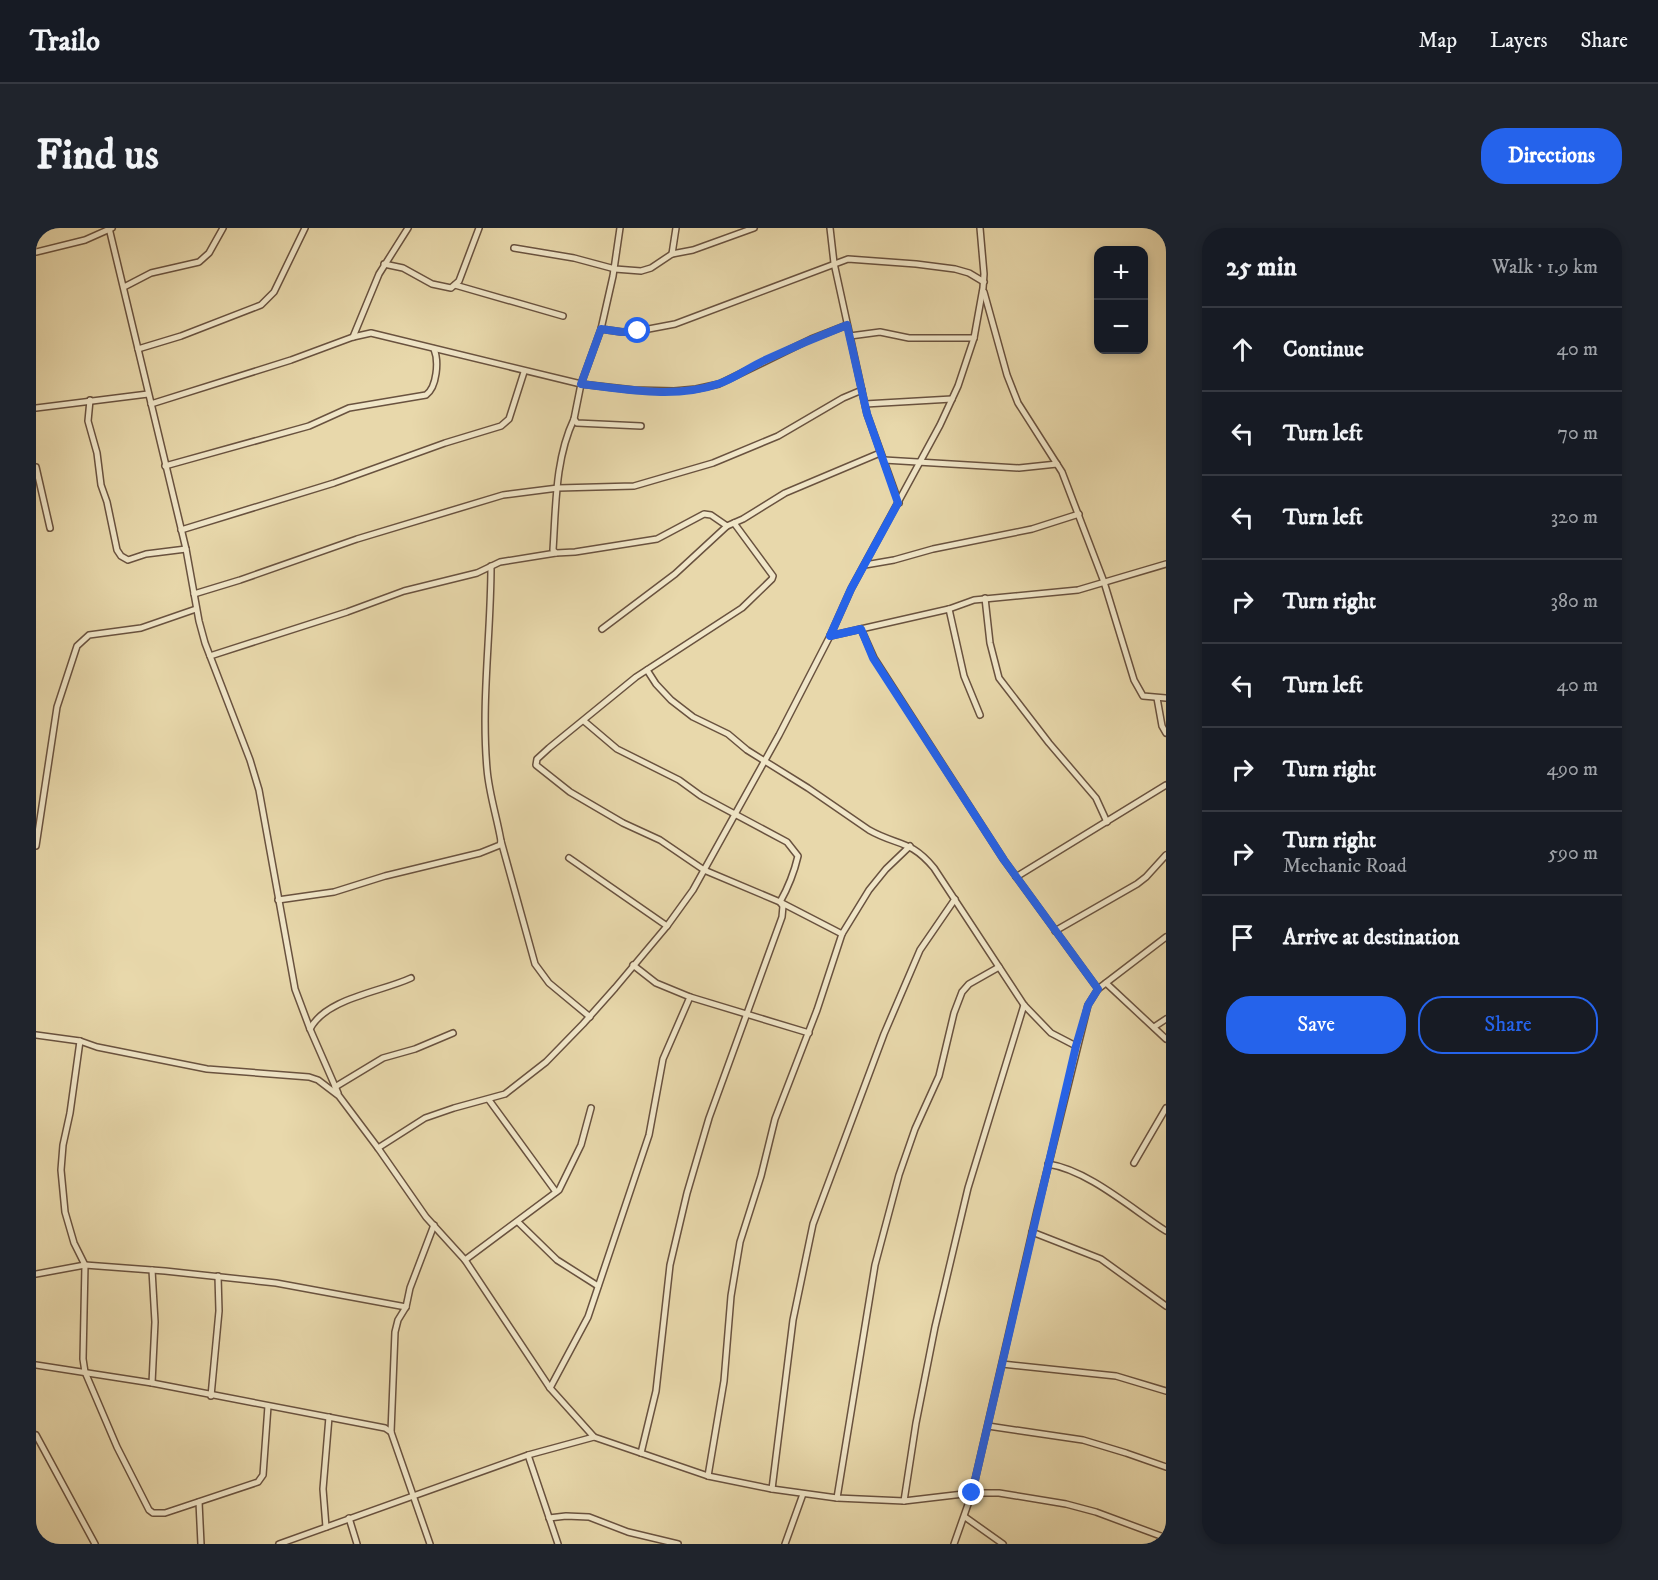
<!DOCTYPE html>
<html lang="en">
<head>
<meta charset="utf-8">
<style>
	body { margin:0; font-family:"IM FELL DW Pica",serif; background:#20242c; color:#f1f3f6 }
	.controls { position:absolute; right:18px; top:18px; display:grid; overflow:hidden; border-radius:12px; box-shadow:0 3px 9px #0003 }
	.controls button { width:54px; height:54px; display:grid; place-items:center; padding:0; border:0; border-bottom:2px solid #363941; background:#171b24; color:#f1f3f6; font:30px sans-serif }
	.stop { position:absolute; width:18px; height:18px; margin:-14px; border:4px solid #2563eb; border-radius:50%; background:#fff }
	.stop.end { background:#2563eb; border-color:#fff; box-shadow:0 2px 6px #0008 }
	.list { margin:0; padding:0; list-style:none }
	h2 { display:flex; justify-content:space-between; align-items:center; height:78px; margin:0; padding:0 24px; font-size:26px }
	h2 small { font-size:20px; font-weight:400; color:#9ea1a6 }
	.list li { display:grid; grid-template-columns:39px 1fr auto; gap:18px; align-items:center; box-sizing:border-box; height:84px; padding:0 24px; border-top:2px solid #363941 }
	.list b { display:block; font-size:22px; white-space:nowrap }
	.list p { margin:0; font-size:20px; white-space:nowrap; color:#9ea1a6 }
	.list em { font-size:20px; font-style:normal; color:#9ea1a6 }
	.actions { display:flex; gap:12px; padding:18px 24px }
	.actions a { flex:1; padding:14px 0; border:2px solid #2563eb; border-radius:24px; text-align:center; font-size:21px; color:#2563eb }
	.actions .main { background:#2563eb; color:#fff }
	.icon { flex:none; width:33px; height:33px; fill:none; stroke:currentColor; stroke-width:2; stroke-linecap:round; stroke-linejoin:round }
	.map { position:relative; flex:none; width:1130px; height:1316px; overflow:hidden; border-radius:24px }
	header { display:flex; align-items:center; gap:36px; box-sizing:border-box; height:84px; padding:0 30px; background:#171b24; border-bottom:2px solid #363941 }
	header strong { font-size:28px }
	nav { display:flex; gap:33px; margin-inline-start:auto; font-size:21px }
	.intro { display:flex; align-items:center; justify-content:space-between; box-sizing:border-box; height:144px; padding:0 36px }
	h1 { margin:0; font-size:42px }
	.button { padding:15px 27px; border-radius:24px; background:#2563eb; color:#fff; font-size:21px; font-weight:700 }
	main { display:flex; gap:36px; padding:0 36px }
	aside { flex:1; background:#171b24; border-radius:24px; box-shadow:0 3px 9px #0003 }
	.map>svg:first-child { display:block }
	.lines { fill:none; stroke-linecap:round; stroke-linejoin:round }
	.street-casing { stroke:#69523f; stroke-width:8 }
	.street { stroke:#f0e6c8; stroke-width:5 }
	.route { stroke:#2563eb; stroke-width:8 }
</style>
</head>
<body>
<header>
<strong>Trailo</strong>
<nav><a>Map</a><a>Layers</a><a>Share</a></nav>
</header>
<div class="intro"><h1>Find us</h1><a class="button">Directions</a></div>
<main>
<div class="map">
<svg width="1130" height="1316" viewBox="0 0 1130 1316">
	<rect width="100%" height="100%" fill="#e8d8ab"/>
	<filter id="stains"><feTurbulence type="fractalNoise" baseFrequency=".00333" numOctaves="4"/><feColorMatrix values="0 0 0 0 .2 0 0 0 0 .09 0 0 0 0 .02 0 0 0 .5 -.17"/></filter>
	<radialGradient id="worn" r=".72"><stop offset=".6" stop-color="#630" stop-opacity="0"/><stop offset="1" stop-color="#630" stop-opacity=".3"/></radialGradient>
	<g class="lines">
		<defs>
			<g id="street">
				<polyline points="73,0 150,321 163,393 169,415 214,532 223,562 259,761 274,801 302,865"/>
				<polyline points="584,0 577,48 565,101 545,156 538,191 541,195 605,198"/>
				<polyline points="794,0 798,35 831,186 863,275"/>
				<polyline points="478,20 538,30 579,41 605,43 615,40 636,26 657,22 718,0"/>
				<polyline points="0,24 49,12 76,0"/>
				<polyline points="636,26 640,0"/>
				<polyline points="348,36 367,40 396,56 415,60 423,53 443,0"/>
				<polyline points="419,57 527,88"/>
				<polyline points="88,59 115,45 163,34 173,25 187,0"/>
				<polyline points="948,64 971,147 982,175 1026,244 1068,354 1098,452 1107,468 1130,470"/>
				<polyline points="565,101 586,104 602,103 639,96 812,31 880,36 919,41 933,45 948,54"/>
				<polyline points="814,108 844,104 873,110 938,110"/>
				<polyline points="317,109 343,46 372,0"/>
				<polyline points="102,121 145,108 225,77 238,64 269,0"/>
				<polyline points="54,172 52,193 61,225 65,257 71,274 81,322 85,328 92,332 110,326 150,321"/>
				<polyline points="115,176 255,132 317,109 335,105 545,156 598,162 638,163 660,161 683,156 775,111 811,97"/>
				<polyline points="829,176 916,171"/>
				<polyline points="0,180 112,166"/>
				<path d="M538 191C519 231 520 278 517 322L520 325 539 324 621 311 668 286 675 287 691 298 707 291 749 265 844 225"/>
				<polyline points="848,232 983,240 1021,236"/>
				<path d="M129 238 273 198 313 180 390 167C401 159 403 133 398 121"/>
				<polyline points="0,239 14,300"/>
				<polyline points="698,295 737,348 736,351 706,380 600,449 513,520 501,531 500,537 534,564 587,595 624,612 668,642 744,674 806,706"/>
				<polyline points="145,302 298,255 409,215 465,198 473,191 488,144"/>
				<polyline points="829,337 858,332 897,321 996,301 1043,286"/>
				<polyline points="158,366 204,352 321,311 467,267 522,260 598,258 677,235 742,208 807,170 826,162"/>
				<polyline points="949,370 954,415 963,450 1013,515 1060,570 1071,594"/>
				<polyline points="913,381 928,448 944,487"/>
				<polyline points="566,401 639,346 691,298"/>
				<polyline points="825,401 838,430 968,632 1062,761"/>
				<polyline points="794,408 913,381 938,372 1042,362 1130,336"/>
				<polyline points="174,428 311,384 368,363 441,345 464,334 520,325"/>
				<path d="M611 442 620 456 635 472 657 489 692 506 711 522 772 560 833 602C861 618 874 611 898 640L988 777 1015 805 1040 818"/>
				<polyline points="1121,470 1126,498 1130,505"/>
				<path d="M548 493 581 521 643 552 665 568 751 614 762 628C758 645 753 658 744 674L747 678 746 689 673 890 651 965 634 1037 620 1163 605 1225"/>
				<polyline points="465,613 499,736 513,755 554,789"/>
				<polyline points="0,618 21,479 41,418 53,407 105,400 160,381"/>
				<polyline points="533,630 631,698"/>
				<polyline points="980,649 1130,557"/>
				<path d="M242 672 298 664 349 648 444 625 464 617 465 613C461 589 453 566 451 541 445 473 455 406 455 338"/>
				<polyline points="1019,703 1101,656 1110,649 1130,627"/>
				<polyline points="597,737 620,755 654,769 773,805"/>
				<polyline points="1070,755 1130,811"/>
				<polyline points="1118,799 1130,791"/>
				<path d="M274 801C290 770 345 764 375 750"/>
				<polyline points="0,807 44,813 61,819 171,841 273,849 282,852 303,868 342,920 390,989 429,1032 514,1160 558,1209 492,1227 243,1316"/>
				<polyline points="44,813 34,885 27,917 25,942 29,984 38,1015 49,1037 47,1131 49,1144 81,1219 113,1282 117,1285 129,1285 222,1254 227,1247 232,1178"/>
				<polyline points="299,859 347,830 379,821 417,805"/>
				<polyline points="453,872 520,964"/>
				<polyline points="342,920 389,890 418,880 469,866 510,834 547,796 579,760 631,698 657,662 743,507 794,408 815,361 904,197 922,158 938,110 947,60 948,46 944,0"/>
				<polyline points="1098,935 1130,880"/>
				<path d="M1012 936C1052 942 1096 981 1130 1003"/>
				<polyline points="482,994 521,1032 562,1058"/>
				<polyline points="996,1004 1065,1031 1130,1078"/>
				<polyline points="429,1032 523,962 545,917 555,880"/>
				<polyline points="116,1042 119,1094 116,1155"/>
				<polyline points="0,1046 49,1037 129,1043 240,1055 370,1079"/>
				<polyline points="966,1136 1080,1148 1130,1163"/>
				<polyline points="0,1137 116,1155 349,1200 355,1204 394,1316"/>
				<polyline points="514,1160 552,1089 613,907 627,831 654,769"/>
				<polyline points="175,1168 183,1083 182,1048"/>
				<polyline points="952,1198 1047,1212 1090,1225 1130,1239"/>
				<polyline points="355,1204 359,1104 362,1092 370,1079 374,1060 398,997"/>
				<polyline points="0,1207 59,1316"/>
				<polyline points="558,1209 672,1248 736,1261 801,1270 868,1273 936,1265 963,1265 1030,1276 1060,1284 1130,1310"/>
				<polyline points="492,1227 522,1316"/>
				<polyline points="672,1248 688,1153 695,1068 704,1014 725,948 739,891 781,782 806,706 833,662 850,641 874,618"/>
				<polyline points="736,1261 757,1092 777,996 848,806 884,722 919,671"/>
				<polyline points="801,1270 839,1037 863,947 879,901 903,848 918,785 926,764 933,756 963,739"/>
				<polyline points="868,1273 880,1195 899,1099 932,960 988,777"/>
				<polyline points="163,1274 165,1316"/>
				<polyline points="929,1289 967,1316"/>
				<polyline points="313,1290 321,1316"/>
				<polyline points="513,1290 530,1288 553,1289 592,1304 642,1316"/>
				<polyline points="290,1299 287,1261 293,1189"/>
				<polyline points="749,1316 767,1266"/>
				<polyline points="918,1316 936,1265 1001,983 1052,777 1062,761 1130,709"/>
			</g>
		</defs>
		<use href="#street" class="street-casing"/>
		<use href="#street" class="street"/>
	</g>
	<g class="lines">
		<path class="route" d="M602 103 586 104 565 101 545 156C589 161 639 171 682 156 698 151 712 140 727 133 755 120 783 108 811 97L831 186 862 275 815 361 794 408 825 401 837 430 968 632 1062 761 1052 777 1040 818 936 1265"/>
	</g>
	<rect width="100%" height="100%" filter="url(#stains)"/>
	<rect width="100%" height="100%" fill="url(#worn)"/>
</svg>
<div class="controls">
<button>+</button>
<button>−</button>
</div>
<div class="stop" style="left:602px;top:103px"></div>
<div class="stop end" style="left:936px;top:1265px"></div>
</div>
<aside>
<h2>25 min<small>Walk · 1.9 km</small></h2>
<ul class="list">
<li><svg class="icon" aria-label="ahead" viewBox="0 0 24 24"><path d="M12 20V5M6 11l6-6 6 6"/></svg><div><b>Continue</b></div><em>40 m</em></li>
<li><svg class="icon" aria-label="left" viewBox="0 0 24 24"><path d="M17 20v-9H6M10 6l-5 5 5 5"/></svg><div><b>Turn left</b></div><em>70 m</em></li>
<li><svg class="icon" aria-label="left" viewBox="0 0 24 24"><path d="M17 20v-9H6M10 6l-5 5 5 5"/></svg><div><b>Turn left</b></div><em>320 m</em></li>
<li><svg class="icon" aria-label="right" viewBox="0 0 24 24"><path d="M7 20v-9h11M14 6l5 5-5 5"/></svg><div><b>Turn right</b></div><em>380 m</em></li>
<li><svg class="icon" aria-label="left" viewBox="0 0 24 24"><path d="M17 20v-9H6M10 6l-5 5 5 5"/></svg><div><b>Turn left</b></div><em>40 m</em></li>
<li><svg class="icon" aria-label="right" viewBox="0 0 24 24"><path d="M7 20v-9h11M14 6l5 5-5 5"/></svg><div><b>Turn right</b></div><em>490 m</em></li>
<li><svg class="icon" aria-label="right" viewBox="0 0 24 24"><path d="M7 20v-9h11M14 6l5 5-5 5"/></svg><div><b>Turn right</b><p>Mechanic Road</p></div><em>590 m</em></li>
<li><svg class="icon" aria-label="arrive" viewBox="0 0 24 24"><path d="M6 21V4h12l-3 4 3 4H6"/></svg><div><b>Arrive at destination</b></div></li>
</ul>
<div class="actions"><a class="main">Save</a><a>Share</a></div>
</aside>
</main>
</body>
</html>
